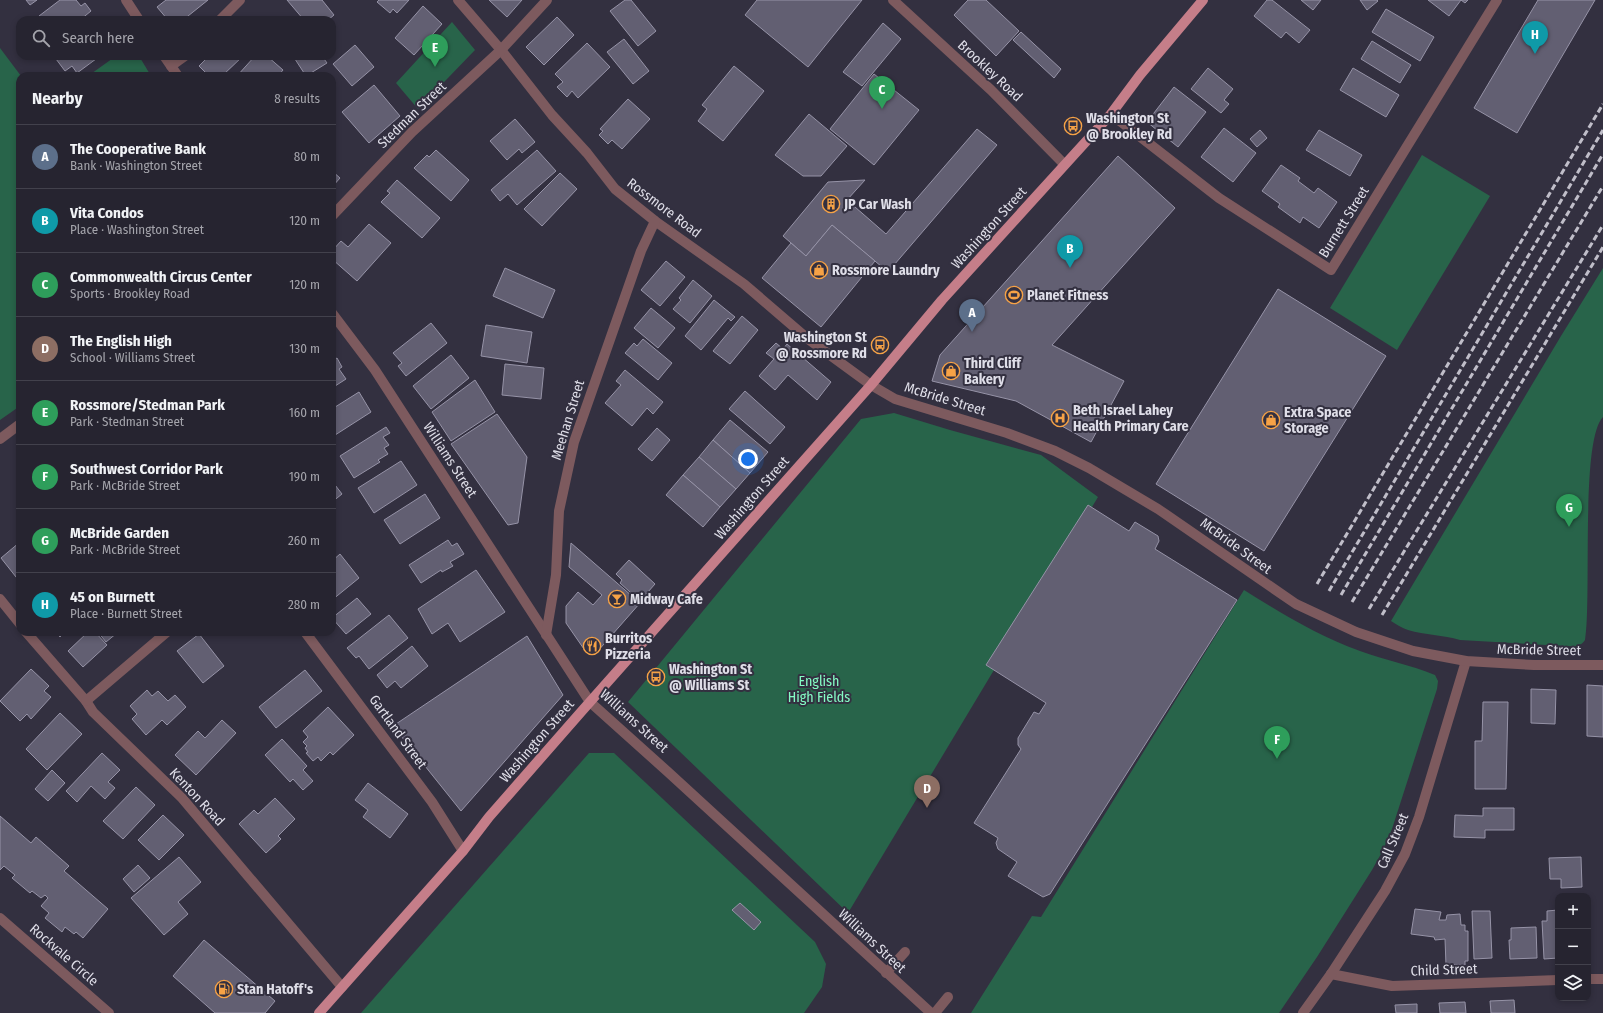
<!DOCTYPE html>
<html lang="en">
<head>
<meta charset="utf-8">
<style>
	body { margin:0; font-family:"Fira Sans Condensed",sans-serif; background:#32303c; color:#f1f3f6 }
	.controls { position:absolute; right:12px; bottom:12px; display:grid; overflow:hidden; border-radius:8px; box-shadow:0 2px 6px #0003 }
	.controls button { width:36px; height:36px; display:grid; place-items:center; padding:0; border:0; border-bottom:1px solid #42414c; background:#262430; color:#f1f3f6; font:20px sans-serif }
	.you { position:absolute; left:748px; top:459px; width:14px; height:14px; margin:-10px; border:3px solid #fff; border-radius:50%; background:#1a73e8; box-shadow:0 0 0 6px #1a73e833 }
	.badge { display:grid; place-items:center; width:26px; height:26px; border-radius:50%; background:#db2777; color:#fff; font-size:13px; font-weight:700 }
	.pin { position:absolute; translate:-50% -33px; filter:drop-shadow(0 1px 2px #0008) }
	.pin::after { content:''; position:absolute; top:21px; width:14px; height:12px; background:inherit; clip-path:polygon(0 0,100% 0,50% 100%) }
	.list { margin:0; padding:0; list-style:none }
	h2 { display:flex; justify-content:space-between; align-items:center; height:52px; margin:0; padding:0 16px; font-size:17px }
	h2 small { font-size:13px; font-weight:400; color:#a4a4ab }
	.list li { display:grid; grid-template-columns:26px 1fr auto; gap:12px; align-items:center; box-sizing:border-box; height:64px; padding:0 16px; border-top:1px solid #42414c }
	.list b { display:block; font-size:15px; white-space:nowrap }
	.list p { margin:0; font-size:13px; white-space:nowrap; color:#a4a4ab }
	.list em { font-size:13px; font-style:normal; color:#a4a4ab }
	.icon { flex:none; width:22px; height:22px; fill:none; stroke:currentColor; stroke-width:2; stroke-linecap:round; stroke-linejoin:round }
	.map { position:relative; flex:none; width:1603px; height:1013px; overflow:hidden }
	.search { position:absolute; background:#262430; box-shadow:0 2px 6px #0003; left:16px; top:16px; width:320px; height:44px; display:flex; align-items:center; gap:10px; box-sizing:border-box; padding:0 14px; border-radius:12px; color:#a4a4ab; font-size:15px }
	.panel { position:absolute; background:#262430; box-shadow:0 2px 6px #0003; left:16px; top:72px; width:320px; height:564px; border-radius:12px }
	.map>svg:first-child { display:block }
	.green { fill:#28644a }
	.building { fill:#625f72; stroke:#9693a7 }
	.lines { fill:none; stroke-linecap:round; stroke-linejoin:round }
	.service { stroke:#7d5a5e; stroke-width:10 }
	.minor { stroke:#7d5a5e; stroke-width:10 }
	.tertiary { stroke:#7d5a5e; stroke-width:10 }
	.primary { stroke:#c57e89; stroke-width:10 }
	.rail { stroke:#c0bec9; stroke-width:3; stroke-dasharray:6 3; stroke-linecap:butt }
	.labels { text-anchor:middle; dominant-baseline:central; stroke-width:4; stroke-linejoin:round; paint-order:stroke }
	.street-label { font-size:14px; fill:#dfdee8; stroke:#333040 }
	.poi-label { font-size:14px; font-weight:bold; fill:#dfdee8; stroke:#333040; text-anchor:start }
	.park-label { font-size:14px; fill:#84fbc4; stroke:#333040 }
</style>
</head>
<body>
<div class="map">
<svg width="1603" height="1013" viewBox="0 0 1603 1013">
	<rect width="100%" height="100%" fill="#333040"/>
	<g class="green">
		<polygon points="452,22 475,50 418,109 396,83"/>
		<polygon points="0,48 21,76 20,76 20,406 0,420"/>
		<polygon points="116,56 139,56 151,76 88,76"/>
		<polygon points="1422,155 1490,196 1397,350 1330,308"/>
		<path d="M1603 268V417C1580 440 1592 599 1585 640 1580 648 1572 646 1564 646L1460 640C1443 635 1425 635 1408 630 1402 628 1396 624 1391 621L1561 336Z"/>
		<polygon points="894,413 950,430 1041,455 1098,497 848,913 628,702 861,419"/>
		<path d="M1244 590C1281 613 1318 636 1360 651 1385 660 1411 665 1435 675L1438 681 1437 689 1392 829 1382 852 1372 870 1317 957 1279 1013H971L1032 916 1041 917Z"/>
		<polygon points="589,753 614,753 815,942 826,964 822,987 804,1013 361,1013"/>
	</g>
	<g class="building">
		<polygon points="26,0 37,0 30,5"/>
		<polygon points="60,0 76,0 81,6 85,3 91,11 80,20 42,20 39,16"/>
		<polygon points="166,0 208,0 183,20 168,20 157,7"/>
		<polygon points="287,0 322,0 334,15 328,20 304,20"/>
		<polygon points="379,0 409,0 397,13 393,9 390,13 377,2"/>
		<polygon points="489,0 522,0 507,17"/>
		<polygon points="625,0 631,0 656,31 638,46 610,11"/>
		<polygon points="757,0 862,0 808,67 745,15"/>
		<polygon points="968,0 986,0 1019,31 996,56 954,15"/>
		<polygon points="1267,0 1272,0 1310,30 1299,43 1286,32 1281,38 1254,16"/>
		<polygon points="1301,0 1321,0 1313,10"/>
		<polygon points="1360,0 1377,0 1378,1 1367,10"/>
		<polygon points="1428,0 1468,0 1465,3 1461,0 1449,16"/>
		<polygon points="1538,0 1595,0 1517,133 1474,108"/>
		<polygon points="423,6 442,24 414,55 395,38"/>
		<polygon points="1386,9 1434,37 1420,61 1372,32"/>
		<polygon points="557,17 574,35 544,65 526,47"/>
		<polygon points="883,23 901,39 862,86 843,72"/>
		<polygon points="1021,32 1061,69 1054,78 1013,40"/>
		<polygon points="624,39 649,71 633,84 607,52"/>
		<polygon points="1372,41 1411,65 1400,83 1361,59"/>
		<polygon points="587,43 610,67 578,98 572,91 567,97 557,87 563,82 555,74"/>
		<polygon points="355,45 374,67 352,86 333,64"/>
		<polygon points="60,56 100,56 77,73 72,66 65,71 56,59"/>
		<polygon points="209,56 243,56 222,76 209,76 199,66"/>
		<polygon points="255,56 267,56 283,70 278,76 237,76"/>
		<polygon points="293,56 322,56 327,63 306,76"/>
		<polygon points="734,66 764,91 723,141 698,121 707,109 702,105"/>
		<polygon points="1208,68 1233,89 1224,100 1229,104 1221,113 1191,89"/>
		<polygon points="1353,68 1399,95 1386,117 1340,90"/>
		<polygon points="874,74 919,110 874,165 830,129"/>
		<polygon points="374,85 400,116 369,143 342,112"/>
		<polygon points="1174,87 1206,112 1178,147 1147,122"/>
		<polygon points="628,99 650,119 622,149 612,140 608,144 599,135 603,131 600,129"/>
		<polygon points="809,114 847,146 821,176 803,176 775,155"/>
		<polygon points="515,119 535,142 522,153 519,149 507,160 490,141"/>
		<polygon points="1224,128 1256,153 1233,182 1201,157"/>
		<polygon points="977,129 997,145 888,272 832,225 806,256 783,236 828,182 865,180 847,200 886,234"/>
		<polygon points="1260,130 1267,138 1257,147 1250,139"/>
		<polygon points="1319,130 1362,155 1350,176 1306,150"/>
		<polygon points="436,150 469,180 451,201 414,168 427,155 429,157"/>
		<polygon points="537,150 556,171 517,205 508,194 500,201 491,190"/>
		<polygon points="1118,156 1175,208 1052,345 1124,381 1091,442 1016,401 932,381 940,355"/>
		<polygon points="1281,165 1300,178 1298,181 1314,193 1318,188 1337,202 1319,228 1303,217 1300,223 1278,207 1280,204 1262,191"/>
		<polygon points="332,171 340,178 332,187"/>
		<polygon points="560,173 577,189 542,226 524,209"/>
		<polygon points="397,180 440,218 422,238 381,202 390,193 387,191"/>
		<polygon points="369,224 391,243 357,281 332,259 332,251 341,241 348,247"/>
		<polygon points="832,225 875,261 821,327 762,278 791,243 806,256"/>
		<polygon points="666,261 685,277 660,306 641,290"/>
		<polygon points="505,268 555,290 543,318 493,296"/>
		<polygon points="693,280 712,296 690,323 673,309 681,300 679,298"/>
		<polygon points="1278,289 1386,356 1264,551 1156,484"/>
		<polygon points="714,300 735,317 731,321 728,318 701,350 685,336"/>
		<polygon points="651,308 675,328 658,348 634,328"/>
		<polygon points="742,316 758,330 730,364 713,351"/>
		<polygon points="431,323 447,343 406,376 398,366 402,363 393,353"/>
		<polygon points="486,325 532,332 527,363 481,356"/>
		<polygon points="643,339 672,363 658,380 625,353 634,343 637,346"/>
		<polygon points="776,343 783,349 787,344 831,382 817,400 788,375 775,390 759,376 774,359 766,353"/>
		<polygon points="451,355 469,378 431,409 413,386"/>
		<polygon points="337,358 342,367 339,369 346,379 332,388 332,361"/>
		<polygon points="505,364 544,368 541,399 502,395"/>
		<polygon points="625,370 663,402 653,414 647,408 632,426 605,403 621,385 616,381"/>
		<polygon points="475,380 495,412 451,441 432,412"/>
		<polygon points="745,391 785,427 770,444 729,409"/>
		<polygon points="359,392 371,412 332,437 332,409"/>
		<polygon points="497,414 527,457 518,523 508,525 451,444"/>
		<polygon points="730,420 768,452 750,473 713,440"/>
		<polygon points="386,427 390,433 383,437 389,445 384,448 388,454 378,460 380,462 354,478 340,456"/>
		<polygon points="657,428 670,440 652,461 638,449"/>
		<polygon points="713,440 750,473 736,489 699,457"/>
		<polygon points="699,457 736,489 720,507 683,475"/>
		<polygon points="401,461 417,485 374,513 358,488"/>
		<polygon points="683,475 720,507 703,527 666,495"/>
		<polygon points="332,481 342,494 332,502"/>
		<polygon points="425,494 440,518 400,544 384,520"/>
		<polygon points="1088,505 1129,531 1135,522 1158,536 1159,541 1155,549 1237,600 1050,894 1043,897 1008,876 1017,862 998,849 996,843 998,838 974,823 1021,749 1018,745 1018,738 1034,712 1039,714 1046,703 986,665"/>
		<polygon points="448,540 452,546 457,543 464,554 450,562 453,566 442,572 441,570 421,583 409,565"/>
		<polygon points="20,542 20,582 1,558"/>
		<polygon points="571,543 640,603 597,652 586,652 566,623 566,606 578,592 593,605 602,595 569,567"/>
		<polygon points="340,554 359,578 332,600 332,561"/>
		<polygon points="629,560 655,584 640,601 620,583 622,580 616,574"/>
		<polygon points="476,570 505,612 460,642 448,623 432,634 418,609"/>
		<polygon points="357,598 371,614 346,634 332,618"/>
		<polygon points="389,615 408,638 369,669 359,656 356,658 347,648"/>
		<polygon points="55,632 65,632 60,637"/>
		<polygon points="88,632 95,632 107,645 83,667 68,651"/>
		<polygon points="98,632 116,632 117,633 106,642"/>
		<polygon points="199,634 224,666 203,683 177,651"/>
		<polygon points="527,636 563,695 461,811 393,726"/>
		<polygon points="412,646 428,666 401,688 395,681 387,688 377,675"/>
		<polygon points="31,669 49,686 44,691 51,697 31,719 27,714 20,721 0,701"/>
		<polygon points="305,670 322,691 276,728 259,707"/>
		<polygon points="1587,685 1603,686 1603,737 1587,736"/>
		<polygon points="1531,689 1556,690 1555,724 1531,723"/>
		<polygon points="147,690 152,696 158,691 168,701 175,695 186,707 167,725 162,720 146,735 132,719 137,714 130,706"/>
		<polygon points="1483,702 1508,702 1506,789 1475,789 1475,741 1482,741"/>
		<polygon points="328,707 354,735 333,755 330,752 321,761 318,757 313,761 306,753 308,752 305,748 307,746 303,742 308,737 303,731"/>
		<polygon points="60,713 82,734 47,770 26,749"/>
		<polygon points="222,720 236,733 196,775 175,755 198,731 205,738"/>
		<polygon points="282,739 307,766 303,770 313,781 303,790 293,779 290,782 265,755"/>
		<polygon points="102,753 120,770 108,782 115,788 105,799 91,786 77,802 66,791"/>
		<polygon points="52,770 65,783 48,801 35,789"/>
		<polygon points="368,783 408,814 390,838 363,817 368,810 355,800"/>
		<polygon points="136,787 155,805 123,839 103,821"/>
		<polygon points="275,798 295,819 278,836 281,839 266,853 239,824 254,810 258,814"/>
		<polygon points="1483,808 1514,808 1514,830 1485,830 1485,838 1454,837 1455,815 1483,816"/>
		<polygon points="163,815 184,835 159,860 138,840"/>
		<polygon points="0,816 31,843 36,837 69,866 64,871 108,909 83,938 76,932 74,934 65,927 62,932 45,918 49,913 41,906 48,898 45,895 41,898 32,891 30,893 12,878 15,875 4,866 0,870"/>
		<polygon points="179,857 201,882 178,902 188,914 164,935 131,898"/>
		<polygon points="1581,857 1582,887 1561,888 1561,879 1550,879 1549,858"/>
		<polygon points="138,865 150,878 134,892 123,879"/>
		<polygon points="740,903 761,922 754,930 732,910"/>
		<polygon points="1415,909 1441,912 1439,920 1446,920 1447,915 1460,914 1461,925 1465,925 1465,931 1468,931 1468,961 1465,961 1465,965 1446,965 1445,939 1435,940 1434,937 1411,934"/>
		<polygon points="1558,910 1558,958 1544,959 1542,921 1547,921 1547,911"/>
		<polygon points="1472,911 1490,911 1492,958 1474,959"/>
		<polygon points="1536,927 1537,958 1510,959 1509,940 1511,940 1511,928"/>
		<polygon points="204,940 275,1001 265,1013 215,1013 173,976"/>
		<polygon points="1514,1000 1515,1013 1491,1013 1490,1001"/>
		<polygon points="1465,1002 1466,1013 1440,1013 1439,1003"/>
		<polygon points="1417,1004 1417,1013 1396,1013 1395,1005"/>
	</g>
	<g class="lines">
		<g class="service">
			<polyline points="886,973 905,952"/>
			<polyline points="935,1013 948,997"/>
		</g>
		<g class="minor">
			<polyline points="126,0 139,20"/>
			<polyline points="458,0 501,50 552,115 587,153 615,189 655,221 744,284 808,339 871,385"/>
			<polyline points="893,0 991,90 1064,164"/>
			<polyline points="220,20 240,0"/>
			<polyline points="164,56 178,76"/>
			<polyline points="171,66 185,56"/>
			<polyline points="1111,114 1219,198 1331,270 1497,0"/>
			<polyline points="332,216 412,132 501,50 547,0"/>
			<polyline points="332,313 375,370 590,702 668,772 931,1013"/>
			<polyline points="0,439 20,424"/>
			<polyline points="0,599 20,624"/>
			<polyline points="26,632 86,701 93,712 182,798 342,987"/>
			<polyline points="305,632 432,802 463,851"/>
			<polyline points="546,635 556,575 559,511 574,442 641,251 655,221"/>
			<polyline points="86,701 167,632"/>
			<polyline points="0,918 109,1013"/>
			<polyline points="1331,974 1392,986 1558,980"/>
			<polyline points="1588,979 1603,979"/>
			<polyline points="1303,1013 1331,974 1385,891 1405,854 1419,817 1466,661"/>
		</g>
		<polyline class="tertiary" points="871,385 895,399 1007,433 1055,451 1089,468 1158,509 1296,604 1356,632 1413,651 1466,661 1534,665 1603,665"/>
		<polyline class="primary" points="319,1013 463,851 489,817 581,712 871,385 942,300 1111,114 1140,75 1203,0"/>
		<g class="rail">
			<polyline points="1317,584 1603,104"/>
			<polyline points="1329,591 1603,130"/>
			<polyline points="1341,595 1603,154"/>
			<polyline points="1352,602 1603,186"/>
			<polyline points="1369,609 1603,225"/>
			<polyline points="1382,615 1603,247"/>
		</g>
	</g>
	<defs>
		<symbol id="bus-ring" viewBox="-11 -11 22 22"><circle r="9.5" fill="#333040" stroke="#f6a246" stroke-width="1.5"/><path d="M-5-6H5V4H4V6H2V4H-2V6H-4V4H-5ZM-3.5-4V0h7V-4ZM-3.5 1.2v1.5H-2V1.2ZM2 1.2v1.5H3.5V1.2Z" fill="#f6a246"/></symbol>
		<symbol id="building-ring" viewBox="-11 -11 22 22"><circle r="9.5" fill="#333040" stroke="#f6a246" stroke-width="1.5"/><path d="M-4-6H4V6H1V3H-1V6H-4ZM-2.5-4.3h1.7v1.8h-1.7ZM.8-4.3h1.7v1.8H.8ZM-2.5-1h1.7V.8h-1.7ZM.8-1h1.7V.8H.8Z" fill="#f6a246"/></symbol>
		<symbol id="shop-ring" viewBox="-11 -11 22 22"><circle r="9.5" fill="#333040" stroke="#f6a246" stroke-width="1.5"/><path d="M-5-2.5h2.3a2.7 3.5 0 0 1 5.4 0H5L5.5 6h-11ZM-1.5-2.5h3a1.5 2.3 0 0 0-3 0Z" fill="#f6a246"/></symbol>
		<symbol id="stadium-ring" viewBox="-11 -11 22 22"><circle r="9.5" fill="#333040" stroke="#f6a246" stroke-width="1.5"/><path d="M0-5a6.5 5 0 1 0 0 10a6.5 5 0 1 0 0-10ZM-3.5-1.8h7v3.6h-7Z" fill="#f6a246"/></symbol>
		<symbol id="hospital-ring" viewBox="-11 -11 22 22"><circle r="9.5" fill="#333040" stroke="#f6a246" stroke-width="1.5"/><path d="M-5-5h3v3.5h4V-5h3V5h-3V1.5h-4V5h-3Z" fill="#f6a246"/></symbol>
		<symbol id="bar-ring" viewBox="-11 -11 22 22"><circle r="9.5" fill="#333040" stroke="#f6a246" stroke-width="1.5"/><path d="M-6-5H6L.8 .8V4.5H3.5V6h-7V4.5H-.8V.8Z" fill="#f6a246"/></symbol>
		<symbol id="restaurant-ring" viewBox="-11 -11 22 22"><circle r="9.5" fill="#333040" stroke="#f6a246" stroke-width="1.5"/><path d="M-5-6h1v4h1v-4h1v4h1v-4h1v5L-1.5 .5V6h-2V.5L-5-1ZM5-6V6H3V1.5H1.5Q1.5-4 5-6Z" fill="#f6a246"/></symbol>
		<symbol id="fuel-ring" viewBox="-11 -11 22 22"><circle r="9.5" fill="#333040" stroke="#f6a246" stroke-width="1.5"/><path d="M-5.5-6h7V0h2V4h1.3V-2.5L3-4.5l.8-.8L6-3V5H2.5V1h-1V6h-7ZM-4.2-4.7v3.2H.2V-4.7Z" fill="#f6a246"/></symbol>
	</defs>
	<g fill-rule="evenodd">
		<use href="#bus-ring" x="1063" y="116" width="20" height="20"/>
		<use href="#building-ring" x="821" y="194" width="20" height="20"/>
		<use href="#shop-ring" x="809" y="260" width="20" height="20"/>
		<use href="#stadium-ring" x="1004" y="285" width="20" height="20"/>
		<use href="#bus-ring" x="870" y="335" width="20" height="20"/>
		<use href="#shop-ring" x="941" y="361" width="20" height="20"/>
		<use href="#hospital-ring" x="1050" y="408" width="20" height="20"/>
		<use href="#shop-ring" x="1261" y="410" width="20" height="20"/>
		<use href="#bar-ring" x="607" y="589" width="20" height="20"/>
		<use href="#restaurant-ring" x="582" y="636" width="20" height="20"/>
		<use href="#bus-ring" x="646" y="667" width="20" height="20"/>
		<use href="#fuel-ring" x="214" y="979" width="20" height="20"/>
	</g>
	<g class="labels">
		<g class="street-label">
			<text transform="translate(990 71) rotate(43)">Brookley Road</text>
			<text transform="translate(412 115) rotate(-44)">Stedman Street</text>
			<text transform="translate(664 208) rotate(37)">Rossmore Road</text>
			<text transform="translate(1344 222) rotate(-58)">Burnett Street</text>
			<text transform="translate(989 228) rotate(-48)">Washington Street</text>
			<text transform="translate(945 399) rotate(17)">McBride Street</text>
			<text transform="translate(568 420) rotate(-73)">Meehan Street</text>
			<text transform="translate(450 460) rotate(57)">Williams Street</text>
			<text transform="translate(752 498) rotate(-49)">Washington Street</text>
			<text transform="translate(1236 546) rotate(36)">McBride Street</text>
			<text transform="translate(1539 650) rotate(1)">McBride Street</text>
			<text transform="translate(634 721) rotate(42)">Williams Street</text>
			<text transform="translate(398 732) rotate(54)">Gartland Street</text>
			<text transform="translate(537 741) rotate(-49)">Washington Street</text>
			<text transform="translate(197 797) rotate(47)">Kenton Road</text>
			<text transform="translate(1393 841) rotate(-67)">Call Street</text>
			<text transform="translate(872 941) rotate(43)">Williams Street</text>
			<text transform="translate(64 955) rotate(41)">Rockvale Circle</text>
			<text transform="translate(1444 970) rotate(-2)">Child Street</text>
		</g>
		<g class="poi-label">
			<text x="1086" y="118">Washington St<tspan x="1086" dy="16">@ Brookley Rd</tspan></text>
			<text x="844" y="204">JP Car Wash</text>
			<text x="832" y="270">Rossmore Laundry</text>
			<text x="1027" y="295">Planet Fitness</text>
			<text x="867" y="337" text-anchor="end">Washington St<tspan x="867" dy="16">@ Rossmore Rd</tspan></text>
			<text x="964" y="363">Third Cliff<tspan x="964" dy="16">Bakery</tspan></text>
			<text x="1073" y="410">Beth Israel Lahey<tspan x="1073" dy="16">Health Primary Care</tspan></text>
			<text x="1284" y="412">Extra Space<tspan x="1284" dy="16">Storage</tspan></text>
			<text x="630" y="599">Midway Cafe</text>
			<text x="605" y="638">Burritos<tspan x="605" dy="16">Pizzeria</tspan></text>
			<text x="669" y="669">Washington St<tspan x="669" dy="16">@ Williams St</tspan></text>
			<text x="237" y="989">Stan Hatoff's</text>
		</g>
		<g class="park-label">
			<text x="819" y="681">English<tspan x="819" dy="16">High Fields</tspan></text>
		</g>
	</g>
</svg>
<div class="controls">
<button>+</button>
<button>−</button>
<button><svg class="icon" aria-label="layers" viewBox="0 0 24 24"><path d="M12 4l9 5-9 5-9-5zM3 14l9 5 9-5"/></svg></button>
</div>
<div class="you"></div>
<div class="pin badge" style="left:972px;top:332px;background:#5c6f8a">A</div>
<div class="pin badge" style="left:1070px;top:268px;background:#0f9aa8">B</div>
<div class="pin badge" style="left:882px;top:109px;background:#2e9e5b">C</div>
<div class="pin badge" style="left:927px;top:808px;background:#8d6e63">D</div>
<div class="pin badge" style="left:435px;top:67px;background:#2e9e5b">E</div>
<div class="pin badge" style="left:1277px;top:759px;background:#2e9e5b">F</div>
<div class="pin badge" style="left:1569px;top:527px;background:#2e9e5b">G</div>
<div class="pin badge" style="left:1535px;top:54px;background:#0f9aa8">H</div>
<div class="search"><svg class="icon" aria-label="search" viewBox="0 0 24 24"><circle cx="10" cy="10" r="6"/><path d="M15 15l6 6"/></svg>Search here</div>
<section class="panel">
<h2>Nearby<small>8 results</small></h2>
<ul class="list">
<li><span class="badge" style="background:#5c6f8a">A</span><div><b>The Cooperative Bank</b><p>Bank · Washington Street</p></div><em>80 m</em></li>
<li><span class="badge" style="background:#0f9aa8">B</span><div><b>Vita Condos</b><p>Place · Washington Street</p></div><em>120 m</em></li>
<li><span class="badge" style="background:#2e9e5b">C</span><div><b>Commonwealth Circus Center</b><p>Sports · Brookley Road</p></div><em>120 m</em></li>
<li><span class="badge" style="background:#8d6e63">D</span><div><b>The English High</b><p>School · Williams Street</p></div><em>130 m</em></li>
<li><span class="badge" style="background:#2e9e5b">E</span><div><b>Rossmore/Stedman Park</b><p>Park · Stedman Street</p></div><em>160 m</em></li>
<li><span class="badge" style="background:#2e9e5b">F</span><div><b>Southwest Corridor Park</b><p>Park · McBride Street</p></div><em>190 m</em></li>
<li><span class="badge" style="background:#2e9e5b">G</span><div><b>McBride Garden</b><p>Park · McBride Street</p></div><em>260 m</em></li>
<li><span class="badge" style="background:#0f9aa8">H</span><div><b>45 on Burnett</b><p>Place · Burnett Street</p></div><em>280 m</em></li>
</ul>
</section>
</div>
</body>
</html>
